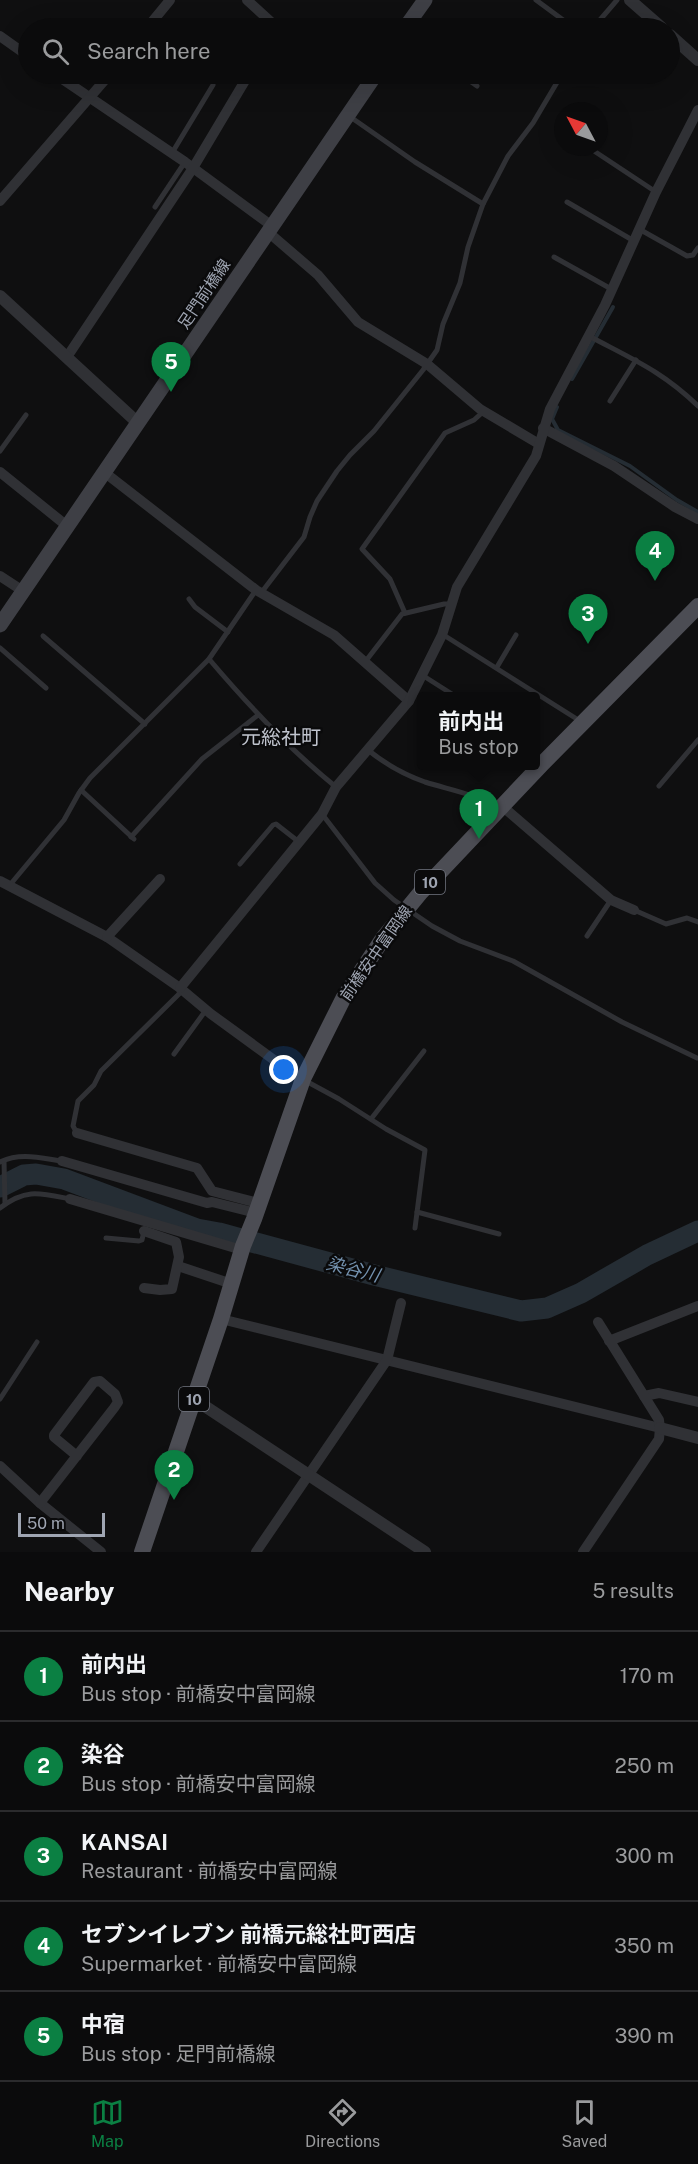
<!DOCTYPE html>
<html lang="en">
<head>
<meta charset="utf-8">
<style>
	body { margin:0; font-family:"Public Sans","Noto Sans JP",sans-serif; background:#19191a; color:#f1f3f6 }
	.compass { position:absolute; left:554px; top:102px; width:54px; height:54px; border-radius:50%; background:#0b0b0c; box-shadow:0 6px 24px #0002; rotate:311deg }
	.scale { position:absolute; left:18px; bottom:15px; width:87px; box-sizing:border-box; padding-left:6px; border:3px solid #9fa5b2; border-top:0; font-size:16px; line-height:21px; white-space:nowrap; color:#9fa5b2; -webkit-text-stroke:4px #0a0a0b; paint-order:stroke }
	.you { position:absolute; left:284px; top:1070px; width:21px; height:21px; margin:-15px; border:4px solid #fff; border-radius:50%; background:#1a73e8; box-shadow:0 0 0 9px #1a73e833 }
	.badge { display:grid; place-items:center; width:39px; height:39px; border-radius:50%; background:#0b8043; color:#fff; font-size:20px; font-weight:700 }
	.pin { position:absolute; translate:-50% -50px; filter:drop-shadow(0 2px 3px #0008) }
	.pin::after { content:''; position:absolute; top:32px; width:21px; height:18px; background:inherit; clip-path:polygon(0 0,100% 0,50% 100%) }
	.popup { position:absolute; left:417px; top:692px; width:123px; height:78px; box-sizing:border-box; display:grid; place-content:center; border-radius:6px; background:#0b0b0c; filter:drop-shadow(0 2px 4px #0005); font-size:20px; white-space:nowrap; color:#9a9b9d }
	.popup b { font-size:22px; color:#f1f3f6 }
	.popup::after { content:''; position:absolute; left:50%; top:100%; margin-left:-12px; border:12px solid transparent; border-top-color:#0b0b0c }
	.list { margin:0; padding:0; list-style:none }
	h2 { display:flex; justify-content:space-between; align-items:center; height:78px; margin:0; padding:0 24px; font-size:26px }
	h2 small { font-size:20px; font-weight:400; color:#9a9b9d }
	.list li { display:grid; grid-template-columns:39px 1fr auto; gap:18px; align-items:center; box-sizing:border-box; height:90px; padding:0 24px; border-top:2px solid #2b2b2d }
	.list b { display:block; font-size:22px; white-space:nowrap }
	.list p { margin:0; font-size:20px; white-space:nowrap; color:#9a9b9d }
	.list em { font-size:20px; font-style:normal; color:#9a9b9d }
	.icon { flex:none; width:33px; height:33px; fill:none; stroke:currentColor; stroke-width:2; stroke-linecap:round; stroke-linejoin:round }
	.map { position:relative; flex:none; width:698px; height:1552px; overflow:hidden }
	.search { position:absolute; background:#0b0b0c; box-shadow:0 6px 24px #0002; left:18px; right:18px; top:18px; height:66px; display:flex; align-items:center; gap:15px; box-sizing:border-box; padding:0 21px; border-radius:33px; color:#9a9b9d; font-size:22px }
	.sheet { height:528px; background:#0b0b0c }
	nav { display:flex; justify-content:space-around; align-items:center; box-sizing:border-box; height:84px; border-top:2px solid #2b2b2d; background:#0b0b0c; font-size:16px; color:#9a9b9d }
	nav a { display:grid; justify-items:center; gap:3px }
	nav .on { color:#0b8043 }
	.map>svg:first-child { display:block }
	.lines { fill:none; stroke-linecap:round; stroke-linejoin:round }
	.stream { stroke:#252d34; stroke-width:4 }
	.river { stroke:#252d34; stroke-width:21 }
	.service { stroke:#303135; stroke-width:5 }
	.minor { stroke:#303135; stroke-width:10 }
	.tertiary { stroke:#303135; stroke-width:12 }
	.secondary { stroke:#3e3f45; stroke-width:15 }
	.primary { stroke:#4c4d54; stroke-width:16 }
	.labels { text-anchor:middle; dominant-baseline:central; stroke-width:5; stroke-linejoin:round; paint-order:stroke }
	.shield { fill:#0a0a0b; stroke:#727680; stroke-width:1.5 }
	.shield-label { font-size:15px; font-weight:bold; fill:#9fa5b2 }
	.street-label { font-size:16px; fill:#9fa5b2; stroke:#0a0a0b }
	.water-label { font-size:18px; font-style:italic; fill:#7492af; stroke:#0a0a0b }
	.quarter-label { font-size:20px; fill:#c0c4ce; stroke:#0a0a0b }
</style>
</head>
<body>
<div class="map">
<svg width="698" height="1552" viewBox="0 0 698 1552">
	<rect width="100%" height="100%" fill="#0f0f10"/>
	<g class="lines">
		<g class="stream">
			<polyline points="572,379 613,307"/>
			<polyline points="557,407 552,419 558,430 630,466 677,500 698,512"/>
		</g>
		<polyline class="river" points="0,1187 24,1175 36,1174 64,1179 197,1229 219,1233 374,1275 521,1311 547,1308 581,1293 647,1255 698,1231"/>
		<g class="service">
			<polyline points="536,0 574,28"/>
			<polyline points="593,28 617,0"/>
			<polyline points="460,74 477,86"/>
			<polyline points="349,116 415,162 483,204"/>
			<polyline points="588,147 656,192"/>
			<polyline points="172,153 213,85"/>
			<polyline points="567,202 634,241"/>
			<polyline points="155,207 185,162"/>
			<polyline points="639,229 687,256 693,255 698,248"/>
			<polyline points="554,257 613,290"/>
			<path d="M589 336C632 359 662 371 698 406"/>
			<polyline points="610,401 636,360"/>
			<polyline points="0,451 26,415"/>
			<polyline points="261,593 304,537 310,517 317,501 337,471 350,455 374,431 423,370 437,350 443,324 460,283 468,247 483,204 508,156 533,123 562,74"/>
			<polyline points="189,599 195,607 228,632"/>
			<polyline points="405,613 390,579 362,549 445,433 474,420 484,411"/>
			<polyline points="442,634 580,721"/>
			<polyline points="43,636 145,724"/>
			<polyline points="0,648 46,688"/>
			<path d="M209 659C248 705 289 749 336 787"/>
			<polyline points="365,662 402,614 444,604 450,604"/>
			<polyline points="497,667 516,635"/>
			<polyline points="422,675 455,696"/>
			<path d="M368 750C384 763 405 775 425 782 450 790 474 793 496 808"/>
			<polyline points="659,786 698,740"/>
			<polyline points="81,790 134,839"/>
			<polyline points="322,814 375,883 394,900 432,926 460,941 513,961 622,1022 697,1058"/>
			<polyline points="131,837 202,759 258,715"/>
			<polyline points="240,864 273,825 276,824 299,842"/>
			<polyline points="9,886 64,820 79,793 90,778 209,659 256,590"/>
			<polyline points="634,910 666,924 687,918 698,922"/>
			<polyline points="587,936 611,900"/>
			<polyline points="174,1054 206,1010"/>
			<polyline points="304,1080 339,1099 386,1129 425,1150 415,1228"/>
			<polyline points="371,1119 424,1051"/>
			<polyline points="77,1133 73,1126 78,1101 94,1085 101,1071 179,994 180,989"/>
			<polyline points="4,1161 5,1204"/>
			<path d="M0 1162C20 1152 41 1158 62 1161"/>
			<path d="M0 1208C26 1188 40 1193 70 1199"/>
			<polyline points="417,1212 499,1234"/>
			<polyline points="106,1238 139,1241 142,1240 144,1231"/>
			<polyline points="0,1399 37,1342"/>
		</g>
		<g class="minor">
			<polyline points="247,0 271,22 274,28"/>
			<polyline points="147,28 170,0"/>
			<polyline points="0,36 28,56"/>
			<polyline points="55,74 185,162 272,226"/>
			<polyline points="0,201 110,74"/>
			<polyline points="268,232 318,275 358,322 427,364 480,409 539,444"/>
			<polyline points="67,357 193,168 249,74"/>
			<polyline points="543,428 614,466 675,507 698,519"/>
			<polyline points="0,472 67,526"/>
			<polyline points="104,472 256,590 334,635 409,701"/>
			<polyline points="0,576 23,591"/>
			<polyline points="502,806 611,900 634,910"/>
			<polyline points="0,881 107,937 180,988 211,1014 292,1073 303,1079"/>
			<polyline points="107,937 160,879"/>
			<polyline points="180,988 322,814 336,787 409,701 442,635 457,587 536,456 550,409 605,305 656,192 698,110"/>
			<polyline points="77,1133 197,1168 212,1191 258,1203"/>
			<polyline points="62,1161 207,1203 212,1202 256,1213"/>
			<polyline points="70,1199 242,1250"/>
			<polyline points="178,1266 232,1284"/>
			<polyline points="144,1288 160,1290 172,1289 179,1257 176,1242 144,1231"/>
			<polyline points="221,1319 660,1428"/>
			<polyline points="609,1341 698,1306"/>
			<polyline points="644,1396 659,1393 698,1402"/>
			<polyline points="0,1466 40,1503 101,1552"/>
			<polyline points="40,1503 114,1408 118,1402 115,1394 100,1381 94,1382 54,1435 54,1437 77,1456"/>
			<polyline points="256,1552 387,1360 401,1303"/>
			<polyline points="583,1552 659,1439 660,1428 659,1420 598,1322"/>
		</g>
		<g class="tertiary">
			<polyline points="630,0 662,28"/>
			<polyline points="670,35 698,60"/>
			<polyline points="0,296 138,423"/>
			<polyline points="194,1399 425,1552"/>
			<polyline points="660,1428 698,1438"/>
		</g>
		<g class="secondary">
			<polyline points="405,28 425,0"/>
			<polyline points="0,625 376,74"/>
		</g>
		<polyline class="primary" points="142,1552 221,1319 243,1246 254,1219 303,1079 343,999 384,937 421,892 542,764 698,606"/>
	</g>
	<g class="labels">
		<g class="shield">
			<rect x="415" y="870" width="30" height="24" rx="4.5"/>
			<rect x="179" y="1387" width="30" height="24" rx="4.5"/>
		</g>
		<g class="shield-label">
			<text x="430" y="882">10</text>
			<text x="194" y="1399">10</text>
		</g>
		<g class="street-label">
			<text transform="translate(204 294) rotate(-56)">足門前橋線</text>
			<text transform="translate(376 953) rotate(-55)">前橋安中富岡線</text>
		</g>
		<g class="water-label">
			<text transform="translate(353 1269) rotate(14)">染谷川</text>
		</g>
		<g class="quarter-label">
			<text x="281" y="737">元総社町</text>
		</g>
	</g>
</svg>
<svg class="compass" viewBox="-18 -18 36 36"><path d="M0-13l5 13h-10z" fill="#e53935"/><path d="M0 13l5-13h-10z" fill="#9a9b9d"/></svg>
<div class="scale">50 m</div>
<div class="you"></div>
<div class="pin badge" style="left:479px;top:839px">1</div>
<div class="popup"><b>前内出</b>Bus stop</div>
<div class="pin badge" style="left:174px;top:1500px">2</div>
<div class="pin badge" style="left:588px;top:644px">3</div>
<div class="pin badge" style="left:655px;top:581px">4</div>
<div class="pin badge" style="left:171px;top:392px">5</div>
<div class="search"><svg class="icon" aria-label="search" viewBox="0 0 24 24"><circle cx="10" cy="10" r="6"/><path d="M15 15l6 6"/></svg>Search here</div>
</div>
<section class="sheet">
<h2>Nearby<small>5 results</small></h2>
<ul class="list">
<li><span class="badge">1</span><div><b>前内出</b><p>Bus stop · 前橋安中富岡線</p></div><em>170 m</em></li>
<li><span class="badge">2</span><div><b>染谷</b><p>Bus stop · 前橋安中富岡線</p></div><em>250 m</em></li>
<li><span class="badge">3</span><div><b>KANSAI</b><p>Restaurant · 前橋安中富岡線</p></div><em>300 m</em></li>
<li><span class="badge">4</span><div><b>セブンイレブン 前橋元総社町西店</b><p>Supermarket · 前橋安中富岡線</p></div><em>350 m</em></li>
<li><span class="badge">5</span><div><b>中宿</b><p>Bus stop · 足門前橋線</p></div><em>390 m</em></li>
</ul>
</section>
<nav>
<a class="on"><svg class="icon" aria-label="map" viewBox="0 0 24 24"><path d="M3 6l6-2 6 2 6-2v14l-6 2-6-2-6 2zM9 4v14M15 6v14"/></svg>Map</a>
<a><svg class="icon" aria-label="directions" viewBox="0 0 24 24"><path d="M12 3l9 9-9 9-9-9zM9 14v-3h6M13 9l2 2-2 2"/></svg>Directions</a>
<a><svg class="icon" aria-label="saved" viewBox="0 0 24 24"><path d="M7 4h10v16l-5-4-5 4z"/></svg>Saved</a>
</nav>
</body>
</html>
